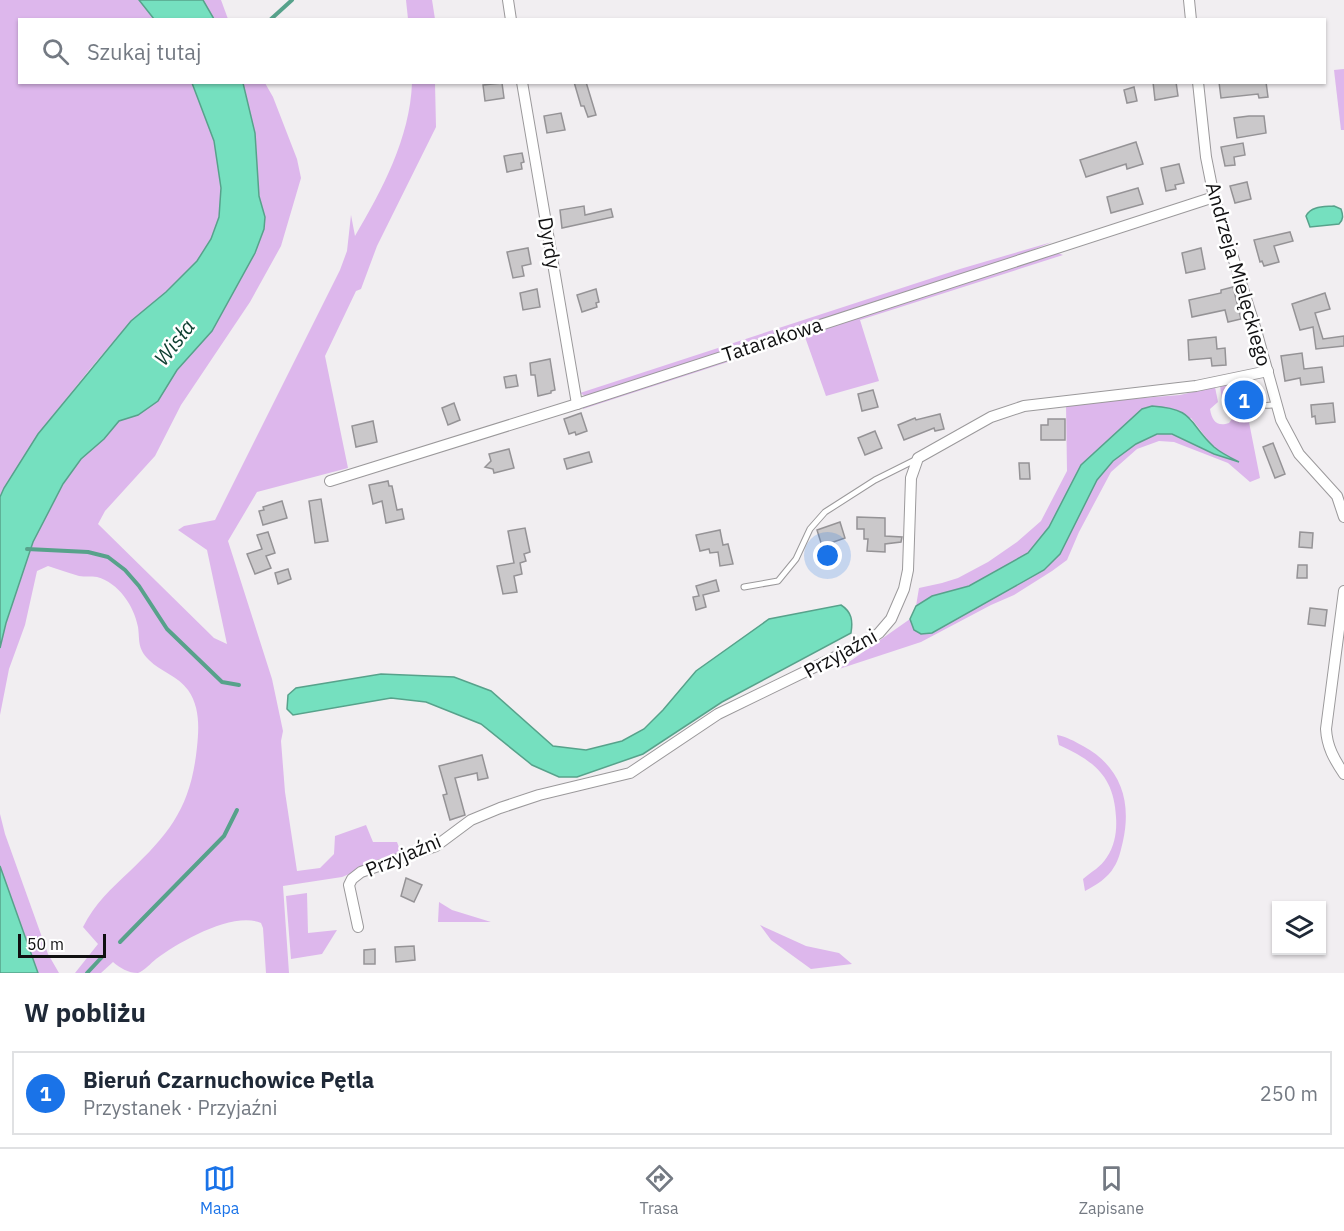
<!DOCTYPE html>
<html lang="pl">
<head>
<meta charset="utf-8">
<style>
	body { margin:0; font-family:"IBM Plex Sans",sans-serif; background:#f2f2f3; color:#1f2937 }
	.controls { position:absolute; right:18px; bottom:18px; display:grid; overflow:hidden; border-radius:0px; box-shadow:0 2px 4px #0004 }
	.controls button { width:54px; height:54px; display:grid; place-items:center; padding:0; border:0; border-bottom:2px solid #e0e1e3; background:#fff; color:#1f2937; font:30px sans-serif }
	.scale { position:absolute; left:18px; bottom:15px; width:88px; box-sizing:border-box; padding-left:6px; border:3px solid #101011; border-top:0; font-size:16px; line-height:21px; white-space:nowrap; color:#101011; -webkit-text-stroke:4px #fff; paint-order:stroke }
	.you { position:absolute; left:828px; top:556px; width:21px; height:21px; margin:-15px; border:4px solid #fff; border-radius:50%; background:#1a73e8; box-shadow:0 0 0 9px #1a73e833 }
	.badge { display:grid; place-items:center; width:39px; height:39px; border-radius:50%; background:#1a73e8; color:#fff; font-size:20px; font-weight:700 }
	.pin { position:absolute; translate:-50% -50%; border:3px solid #fff; box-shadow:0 2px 6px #0006 }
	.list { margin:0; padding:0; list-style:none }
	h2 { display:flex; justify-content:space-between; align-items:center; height:78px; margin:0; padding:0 24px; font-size:26px }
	h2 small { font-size:20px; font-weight:400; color:#747a83 }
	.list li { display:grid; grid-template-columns:39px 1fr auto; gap:18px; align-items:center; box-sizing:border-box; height:84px; margin:0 12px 12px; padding:0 12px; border:2px solid #e0e1e3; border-radius:0px }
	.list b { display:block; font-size:22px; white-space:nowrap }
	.list p { margin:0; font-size:20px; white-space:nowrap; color:#747a83 }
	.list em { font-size:20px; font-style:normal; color:#747a83 }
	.icon { flex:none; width:33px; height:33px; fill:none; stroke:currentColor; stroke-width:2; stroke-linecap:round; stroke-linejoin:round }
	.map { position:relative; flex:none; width:1344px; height:973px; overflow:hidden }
	.search { position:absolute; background:#fff; box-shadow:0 2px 4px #0004; left:18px; right:18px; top:18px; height:66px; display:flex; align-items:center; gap:15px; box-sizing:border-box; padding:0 21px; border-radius:0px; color:#747a83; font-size:22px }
	.sheet { height:174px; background:#fff }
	nav { display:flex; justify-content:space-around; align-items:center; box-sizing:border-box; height:84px; border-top:2px solid #e0e1e3; background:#fff; font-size:16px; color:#747a83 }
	nav a { display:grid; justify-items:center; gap:3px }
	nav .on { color:#1a73e8 }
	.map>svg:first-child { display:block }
	.green { fill:#ddb7ec }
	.water { fill:#75e0bf; stroke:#57a28b; stroke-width:1.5 }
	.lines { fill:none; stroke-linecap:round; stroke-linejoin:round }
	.stream { stroke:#57a28b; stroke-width:4 }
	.building { fill:#cac8ca; stroke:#959396; stroke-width:1.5 }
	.service-casing { stroke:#9b999b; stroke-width:7 }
	.minor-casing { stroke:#9b999b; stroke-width:12 }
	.service { stroke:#fff; stroke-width:5 }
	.minor { stroke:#fff; stroke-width:10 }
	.labels { text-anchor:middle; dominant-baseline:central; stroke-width:5; stroke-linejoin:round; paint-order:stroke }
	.street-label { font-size:20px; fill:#101011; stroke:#fff }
	.water-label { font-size:21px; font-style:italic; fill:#0f4032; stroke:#fff }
</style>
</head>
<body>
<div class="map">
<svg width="1344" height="973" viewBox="0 0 1344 973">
	<rect width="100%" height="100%" fill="#f1eef1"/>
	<g class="green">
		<polygon points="0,0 139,0 154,19 20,20 20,82 192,83 214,141 221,188 219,218 211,239 197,261 166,292 131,321 90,369 38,434 0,497"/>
		<polygon points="203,0 221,0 228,19 214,19"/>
		<polygon points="406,0 432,0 435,19 408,19"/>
		<polygon points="1344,69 1344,130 1341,130 1334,70"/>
		<path d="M243 83H265L273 97 297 159 301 178 281 246 250 302 181 405 155 456 105 511 98 524 214 638 227 644 207 550 178 530 184 526 215 520 340 270 347 251 351 215 355 236C382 190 410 138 412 83H435L436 127 377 246 361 289 356 291 325 356 348 468 257 492 228 541 272 679 283 731 281 741 285 792 297 871 320 868 334 854 335 836 366 825 373 842H397L401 853 342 877 283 886 289 973H266L263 928 261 923C233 911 179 942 156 959 151 963 144 971 138 973 128 973 120 968 113 962L101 973H75L98 944 83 927C95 903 111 889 130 871 171 832 191 806 197 747 199 728 200 707 188 690 178 676 161 672 149 660 137 648 140 641 138 627 134 606 119 583 97 577 91 576 85 577 79 576 68 573 58 569 48 566L37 571 25 625 9 669 0 715V648L6 623 33 542 63 485 81 459 104 439 119 421 138 415 158 401 177 370 212 331 255 253 264 229 265 217 259 196 255 133Z"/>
		<polygon points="1052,242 1008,260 585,396 580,393 960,269"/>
		<polygon points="1055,252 1063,255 860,320 879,381 826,396 805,337 583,409 582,405"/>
		<polygon points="1239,382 1244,394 1238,395 1241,407 1234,410 1230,404 1222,400 1220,386"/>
		<path d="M1215 387 1218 402 1210 409C1212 421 1217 427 1229 423L1235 415 1247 412 1260 478 1250 482 1228 463 1174 442 1159 441 1137 449 1111 472 1079 532 1067 560 1052 571 1014 595 991 605 921 642 839 669 910 619 914 630 1060 554 1097 480 1113 461 1136 444 1157 434H1172L1214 454 1236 461 1214 448 1191 418 1081 465 1049 527 1028 553 969 586 932 596 916 606 919 588 942 583 958 578 988 562 1017 542 1041 521 1067 471 1066 404 1180 395Z"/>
		<path d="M1057 735C1067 737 1074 741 1083 746 1120 766 1132 800 1123 841 1121 849 1119 860 1114 867 1108 878 1096 885 1085 891L1083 879C1091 872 1101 867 1107 857 1115 845 1117 831 1116 817 1114 776 1094 761 1059 745Z"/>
		<polygon points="0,814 5,834 48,954 59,973 38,973 0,866"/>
		<polygon points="307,893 308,933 337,930 322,954 291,959 286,896"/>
		<polygon points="439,902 452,910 491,922 438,922"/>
		<polygon points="760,925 806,946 839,953 852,964 811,969 771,940"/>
	</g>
	<g class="water">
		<polygon points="139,0 203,0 214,19 154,19"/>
		<polygon points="192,83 243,83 255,133 259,196 265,217 264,229 255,253 212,331 177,370 158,401 138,415 119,421 104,439 81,459 63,484 33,542 6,623 0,648 0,497 4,488 38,434 131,321 166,292 197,261 211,239 219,217 221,188 214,141"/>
		<path d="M1334 206 1341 209C1343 215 1344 219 1339 224L1310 227 1306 216C1311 206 1323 207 1334 206Z"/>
		<path d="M1152 406C1196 409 1187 422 1214 447 1221 453 1231 458 1239 462L1214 454 1172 434H1157L1136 444 1113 461 1097 480 1060 554 1044 570 932 633 921 634 914 630 910 619 916 606 932 596 969 586 1028 553 1049 527 1081 465 1142 409Z"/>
		<path d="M841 605C852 612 853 621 851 633L722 702 643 754 577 777H559L532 765 481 724 426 702 391 698 293 715 287 709 288 695 296 688 381 674 454 677 491 691 553 746 586 750 622 741 644 729 663 710 696 671 769 619Z"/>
		<polygon points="0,866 38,973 0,973"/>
	</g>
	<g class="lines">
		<g class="stream">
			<polyline points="270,20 292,0"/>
			<polyline points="27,549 88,552 108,557 125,570 139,586 167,629 222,682 239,685"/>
			<polyline points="120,942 224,836 237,810"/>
			<polyline points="87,973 102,957"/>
		</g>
	</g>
	<g class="building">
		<polygon points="574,82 586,82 596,115 588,117 584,106 581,106"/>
		<polygon points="1153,82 1176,82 1178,96 1155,100"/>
		<polygon points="1219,82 1266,82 1268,97 1259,98 1258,94 1221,98"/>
		<polygon points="502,83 504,98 485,101 483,85"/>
		<polygon points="1134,87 1137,101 1127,103 1124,90"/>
		<polygon points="561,113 565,130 547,133 544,116"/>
		<polygon points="1249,116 1264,116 1266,133 1237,138 1234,118"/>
		<polygon points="1136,142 1143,164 1127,169 1126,164 1086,177 1080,160"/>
		<polygon points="1243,143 1245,155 1234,157 1235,165 1225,166 1221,147"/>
		<polygon points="522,153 524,162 521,163 522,169 507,172 504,156"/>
		<polygon points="1179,164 1184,183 1175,185 1176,189 1166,191 1161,168"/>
		<polygon points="1247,182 1251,199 1235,203 1230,186"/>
		<polygon points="1138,188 1143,204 1111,213 1107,197"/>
		<polygon points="584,206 585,215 611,209 613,217 562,228 560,210"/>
		<polygon points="1290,232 1293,241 1274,246 1279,262 1264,266 1262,261 1260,262 1254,240"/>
		<polygon points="528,248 531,264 522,266 524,276 513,278 507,252"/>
		<polygon points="1201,248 1205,269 1186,273 1182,253"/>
		<polygon points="1233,287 1241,319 1228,322 1225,310 1192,317 1189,300 1221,293 1221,290"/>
		<polygon points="537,289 540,307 523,310 520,293"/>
		<polygon points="596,289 599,302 596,303 597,307 582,312 577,295"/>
		<polygon points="1325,293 1330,309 1315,313 1323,339 1344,336 1344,346 1316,349 1313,327 1300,330 1292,304"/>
		<polygon points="1216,337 1217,349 1225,348 1226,365 1212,366 1211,358 1189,360 1188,340"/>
		<polygon points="1302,353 1304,369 1322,367 1324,382 1301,385 1300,378 1285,381 1281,356"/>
		<polygon points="550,359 555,390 551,391 551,393 538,396 535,375 531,375 530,363"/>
		<polygon points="516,375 518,386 506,388 504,377"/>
		<polygon points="873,390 878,407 862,411 858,394"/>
		<polygon points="454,403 460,420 448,425 442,408"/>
		<polygon points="1333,403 1335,422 1316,424 1315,416 1312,417 1311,405"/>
		<polygon points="581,413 587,431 576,435 575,432 569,434 564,419"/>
		<polygon points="940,414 944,429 935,431 934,428 904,440 898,425 915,418 916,420"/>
		<polygon points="1048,419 1065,419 1065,440 1041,440 1041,425 1048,425"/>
		<polygon points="373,421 377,442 356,447 352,426"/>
		<polygon points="875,431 882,448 865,455 858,438"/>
		<polygon points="1273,443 1285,474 1275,478 1263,447"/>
		<polygon points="509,449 514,468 494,473 493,469 485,467 491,461 489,454"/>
		<polygon points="589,452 592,462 567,469 564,459"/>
		<polygon points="1019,463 1029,463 1030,479 1020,479"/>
		<polygon points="388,481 389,486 392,486 397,510 402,509 404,519 386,523 382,501 373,504 369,485"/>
		<polygon points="321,499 328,541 315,543 309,501"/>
		<polygon points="282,501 287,518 263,525 259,511 264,510 263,507"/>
		<polygon points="857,517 885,518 885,536 902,537 901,542 885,544 885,552 867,551 868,539 864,539 864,529 857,529"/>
		<polygon points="840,522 845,538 822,546 817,530"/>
		<polygon points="525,528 530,552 524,554 526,561 520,563 522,574 514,576 517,592 503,594 497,566 514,563 508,531"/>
		<polygon points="720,530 723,545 728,544 733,564 720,566 718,552 710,553 709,549 700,551 696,535"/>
		<polygon points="268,532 275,553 266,556 271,568 255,574 247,554 262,549 257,535"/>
		<polygon points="1300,532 1313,533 1312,548 1299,547"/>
		<polygon points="1298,565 1307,565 1307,578 1297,578"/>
		<polygon points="288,569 291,579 278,584 275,573"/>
		<polygon points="716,580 719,591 703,595 706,607 696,610 693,597 699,596 696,586"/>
		<polygon points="1310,608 1327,610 1325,626 1308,624"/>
		<polygon points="482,755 488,778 478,780 477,773 455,778 465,815 450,820 443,795 447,794 439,766"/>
		<polygon points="406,878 422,885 414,902 401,896"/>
		<polygon points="414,946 415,960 396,962 395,947"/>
		<polygon points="375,949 375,964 364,964 364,950"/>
	</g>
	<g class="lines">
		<defs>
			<g id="service">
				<path d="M1247 376C1252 397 1251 410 1277 404"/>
				<polyline points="744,587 778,581 796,559 810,529 825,512 875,480 917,459"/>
			</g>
			<g id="minor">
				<polyline points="508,0 511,20"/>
				<polyline points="1189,0 1191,20"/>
				<polyline points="522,82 577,404"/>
				<polyline points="1198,82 1206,157 1214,197 1256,330 1281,420 1299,454 1337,496 1344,517"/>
				<polyline points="330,481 577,404 1214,197"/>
				<path d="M1344 591 1326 729C1327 747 1334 759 1344 774"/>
				<polyline points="358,927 349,885 352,879 361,872 436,846 471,820 500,808 539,795 630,773 718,714 868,641 879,633 891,619 904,589 908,570 911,478 918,458 991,417 1024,406 1196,386 1268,371"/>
			</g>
		</defs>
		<use href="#service" class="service-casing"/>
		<use href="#minor" class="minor-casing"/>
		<use href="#service" class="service"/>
		<use href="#minor" class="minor"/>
	</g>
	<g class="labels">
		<g class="street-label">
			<text transform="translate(550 243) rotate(80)">Dyrdy</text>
			<text transform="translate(1239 274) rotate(74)">Andrzeja Mielęckiego</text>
			<text transform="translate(772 339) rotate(-18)">Tatarakowa</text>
			<text transform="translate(840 653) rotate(-29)">Przyjaźni</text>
			<text transform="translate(403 855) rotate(-23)">Przyjaźni</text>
		</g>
		<g class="water-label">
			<text transform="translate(174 342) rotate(-52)">Wisła</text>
		</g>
	</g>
</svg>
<div class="controls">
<button><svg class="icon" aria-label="layers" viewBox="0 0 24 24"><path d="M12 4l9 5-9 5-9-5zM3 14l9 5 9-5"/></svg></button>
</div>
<div class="scale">50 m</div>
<div class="you"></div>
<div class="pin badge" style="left:1244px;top:400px">1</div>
<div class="search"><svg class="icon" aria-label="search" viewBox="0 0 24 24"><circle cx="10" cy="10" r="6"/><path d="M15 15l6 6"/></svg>Szukaj tutaj</div>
</div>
<section class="sheet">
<h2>W pobliżu<small></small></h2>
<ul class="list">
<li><span class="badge">1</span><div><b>Bieruń Czarnuchowice Pętla</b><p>Przystanek · Przyjaźni</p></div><em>250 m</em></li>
</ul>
</section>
<nav>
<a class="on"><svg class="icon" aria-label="map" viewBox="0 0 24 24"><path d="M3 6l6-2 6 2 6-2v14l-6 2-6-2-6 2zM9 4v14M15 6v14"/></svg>Mapa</a>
<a><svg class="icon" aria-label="directions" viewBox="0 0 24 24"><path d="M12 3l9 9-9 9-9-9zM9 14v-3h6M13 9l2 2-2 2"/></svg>Trasa</a>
<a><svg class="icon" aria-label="saved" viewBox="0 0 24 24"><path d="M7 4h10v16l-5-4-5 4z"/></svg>Zapisane</a>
</nav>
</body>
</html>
